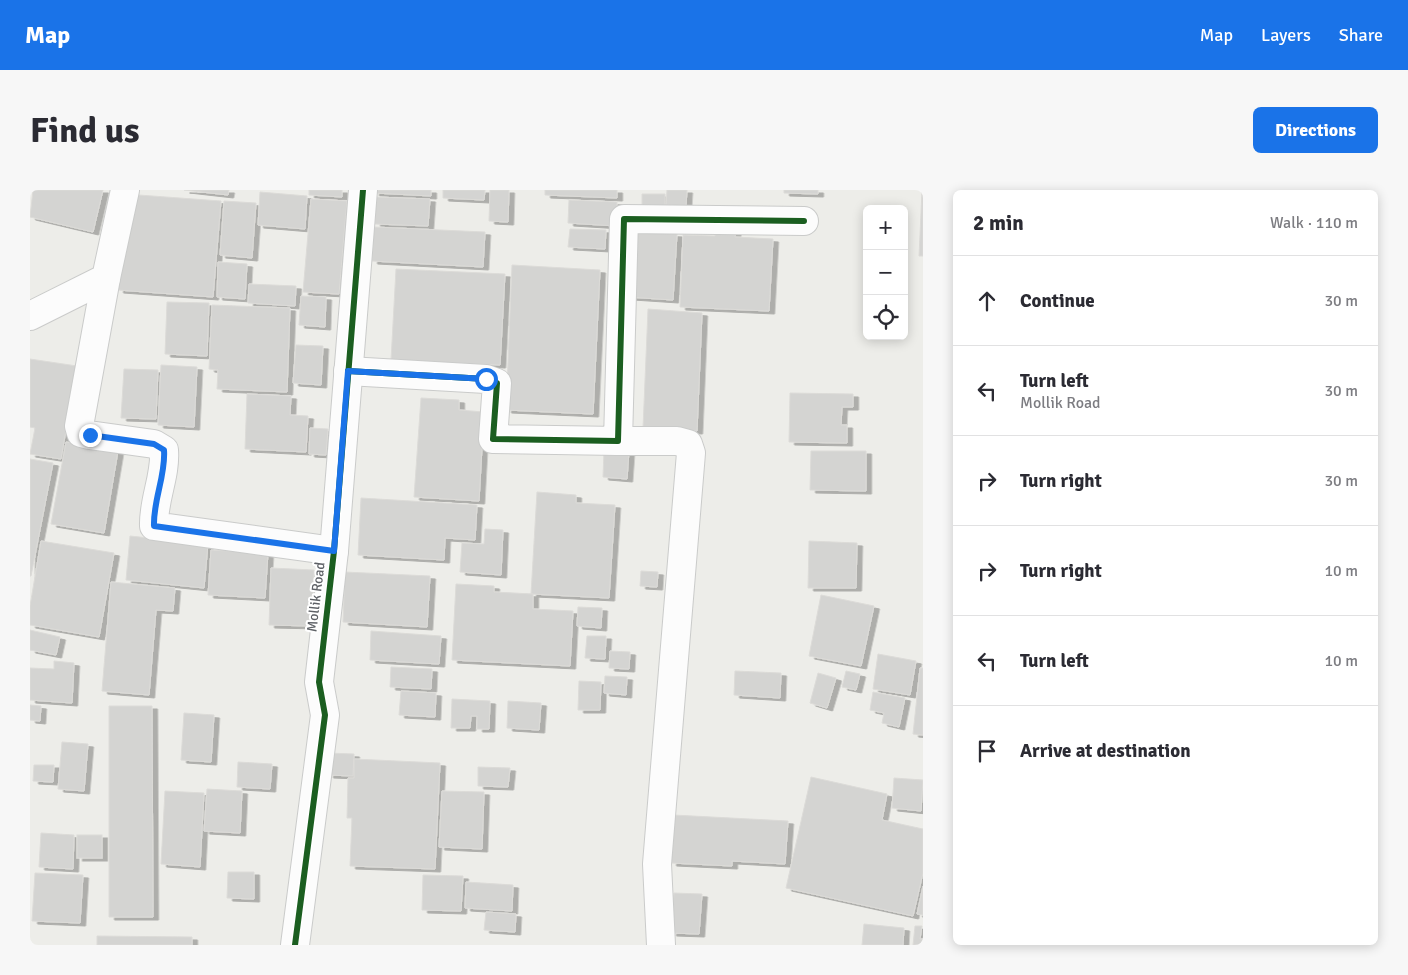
<!DOCTYPE html>
<html lang="en">
<head>
<meta charset="utf-8">
<style>
	body { margin:0; font-family:Signika,sans-serif; background:#f7f7f7; color:#2b2b33 }
	.controls { position:absolute; right:15px; top:15px; display:grid; overflow:hidden; border-radius:8px; box-shadow:0 2px 12px #0003 }
	.controls button { width:45px; height:45px; display:grid; place-items:center; padding:0; border:0; border-bottom:1px solid #e1e1e2; background:#fff; color:#2b2b33; font:25px sans-serif }
	.stop { position:absolute; width:15px; height:15px; margin:-11px; border:4px solid #1a73e8; border-radius:50%; background:#fff }
	.stop.end { background:#1a73e8; border-color:#fff; box-shadow:0 1px 5px #0008 }
	.list { margin:0; padding:0; list-style:none }
	h2 { display:flex; justify-content:space-between; align-items:center; height:65px; margin:0; padding:0 20px; font-size:21px }
	h2 small { font-size:16px; font-weight:400; color:#7c7c81 }
	.list li { display:grid; grid-template-columns:32px 1fr auto; gap:15px; align-items:center; box-sizing:border-box; height:90px; padding:0 20px; border-top:1px solid #e1e1e2 }
	.list b { display:block; font-size:19px; white-space:nowrap }
	.list p { margin:0; font-size:16px; white-space:nowrap; color:#7c7c81 }
	.list em { font-size:16px; font-style:normal; color:#7c7c81 }
	.icon { flex:none; width:28px; height:28px; fill:none; stroke:currentColor; stroke-width:2; stroke-linecap:round; stroke-linejoin:round }
	.map { position:relative; flex:none; width:893px; height:755px; overflow:hidden; border-radius:8px }
	header { display:flex; align-items:center; gap:30px; box-sizing:border-box; height:70px; padding:0 25px; background:#1a73e8; color:#fff }
	header strong { font-size:24px }
	nav { display:flex; gap:28px; margin-inline-start:auto; font-size:18px }
	.intro { display:flex; align-items:center; justify-content:space-between; box-sizing:border-box; height:120px; padding:0 30px }
	h1 { margin:0; font-size:35px }
	.button { padding:12px 22px; border-radius:8px; background:#1a73e8; color:#fff; font-size:18px; font-weight:700 }
	main { display:flex; gap:30px; padding:0 30px }
	aside { flex:1; background:#fff; border-radius:8px; box-shadow:0 2px 12px #0003 }
	.map>svg:first-child { display:block }
	.building { fill:#d4d4d2; stroke:#dcdbd8; filter:url(#shadow) }
	.lines { fill:none; stroke-linecap:round; stroke-linejoin:round }
	.minor-casing { stroke:#cacbca; stroke-width:30 }
	.minor { stroke:#fcfcfc; stroke-width:28 }
	.cycleway-casing { stroke:#fff; stroke-width:9 }
	.cycleway { stroke:#1b5e20; stroke-width:6 }
	.route { stroke:#1a73e8; stroke-width:6 }
	.labels { text-anchor:middle; dominant-baseline:central; stroke-width:4; stroke-linejoin:round; paint-order:stroke }
	.street-label { font-size:14px; fill:#5e6166; stroke:#fff }
</style>
</head>
<body>
<header>
<strong>Map</strong>
<nav><a>Map</a><a>Layers</a><a>Share</a></nav>
</header>
<div class="intro"><h1>Find us</h1><a class="button">Directions</a></div>
<main>
<div class="map">
<svg width="893" height="755" viewBox="0 0 893 755">
	<defs>
		<filter id="shadow"><feDropShadow dx="5.5" dy="3" stdDeviation="0" flood-color="#0004"/></filter>
	</defs>
	<rect width="100%" height="100%" fill="#edede9"/>
	<g class="building">
		<polygon points="3,0 73,0 63,42 0,27"/>
		<polygon points="154,0 199,0 198,5"/>
		<polygon points="279,0 312,0 312,7 279,5"/>
		<polygon points="344,0 401,0 401,6 344,3"/>
		<polygon points="413,0 455,0 454,10 413,8"/>
		<polygon points="460,0 479,0 478,32 459,31"/>
		<polygon points="515,0 587,0 587,8 515,5"/>
		<polygon points="637,0 657,0 656,16 636,15"/>
		<polygon points="754,0 788,0 788,4 754,3"/>
		<polygon points="892,0 893,0 893,66 889,66"/>
		<polygon points="230,2 277,6 275,39 228,35"/>
		<polygon points="95,4 191,11 183,107 88,100"/>
		<polygon points="612,4 635,4 635,18 612,17"/>
		<polygon points="346,7 400,9 398,36 345,34"/>
		<polygon points="281,9 317,11 309,104 273,102"/>
		<polygon points="539,10 587,12 586,36 538,33"/>
		<polygon points="194,11 226,13 222,68 190,65"/>
		<polygon points="685,34 706,35 705,47 743,49 739,121 650,117 653,45 685,46"/>
		<polygon points="344,37 455,42 453,77 342,71"/>
		<polygon points="540,39 576,40 575,59 538,57"/>
		<polygon points="602,42 647,44 643,110 598,107"/>
		<polygon points="188,72 217,74 215,109 187,107"/>
		<polygon points="482,75 570,80 563,224 476,220"/>
		<polygon points="366,79 475,84 470,175 361,170"/>
		<polygon points="219,94 266,96 265,116 218,113"/>
		<polygon points="271,106 296,107 295,137 269,135"/>
		<polygon points="137,112 179,113 177,166 135,164"/>
		<polygon points="182,115 260,118 257,202 187,199 188,180 179,179"/>
		<polygon points="618,119 672,123 667,241 613,238"/>
		<polygon points="266,155 293,156 291,195 263,193"/>
		<polygon points="0,169 47,176 31,269 0,264 5,238 0,237"/>
		<polygon points="131,175 167,177 164,237 128,235"/>
		<polygon points="94,179 128,180 126,229 91,228"/>
		<polygon points="760,203 823,204 823,217 812,217 811,235 817,235 817,253 759,252"/>
		<polygon points="217,204 261,206 260,225 278,226 276,262 215,259"/>
		<polygon points="391,208 429,210 429,220 454,222 449,311 384,307"/>
		<polygon points="280,238 298,239 296,265 279,264"/>
		<polygon points="36,252 88,261 74,343 21,334"/>
		<polygon points="574,260 599,261 597,289 573,287"/>
		<polygon points="781,261 836,261 836,301 780,300"/>
		<polygon points="0,269 23,273 1,386 0,386"/>
		<polygon points="507,302 546,305 546,313 585,315 579,408 501,404"/>
		<polygon points="331,308 447,315 445,350 415,348 414,370 328,365"/>
		<polygon points="455,339 473,340 471,385 430,382 432,353 454,354"/>
		<polygon points="100,346 178,354 174,398 96,390"/>
		<polygon points="11,351 84,363 69,447 0,435 0,416"/>
		<polygon points="779,351 827,353 826,398 778,398"/>
		<polygon points="181,360 238,363 235,408 178,405"/>
		<polygon points="241,378 284,380 282,436 239,435"/>
		<polygon points="611,381 628,382 627,397 610,396"/>
		<polygon points="315,382 400,386 397,437 313,432"/>
		<polygon points="81,392 145,398 143,421 126,420 119,505 72,501"/>
		<polygon points="426,394 464,396 464,402 503,404 503,419 543,421 540,476 422,470"/>
		<polygon points="791,405 844,416 831,476 779,466"/>
		<polygon points="548,417 572,418 571,438 547,436"/>
		<polygon points="0,440 30,447 26,465 0,460"/>
		<polygon points="341,441 411,446 409,474 340,470"/>
		<polygon points="557,446 576,446 575,469 555,468"/>
		<polygon points="580,461 600,462 599,479 579,478"/>
		<polygon points="848,464 886,471 880,505 843,499"/>
		<polygon points="24,471 44,473 42,513 0,510 0,478 24,479"/>
		<polygon points="361,477 402,479 401,499 360,497"/>
		<polygon points="890,478 893,478 893,545 883,544"/>
		<polygon points="705,481 751,483 750,508 704,505"/>
		<polygon points="816,481 830,484 826,500 812,497"/>
		<polygon points="788,483 806,488 797,518 780,513"/>
		<polygon points="575,486 597,487 596,505 574,503"/>
		<polygon points="549,491 571,492 570,520 548,520"/>
		<polygon points="371,501 406,503 405,527 369,525"/>
		<polygon points="843,502 875,508 869,537 852,533 854,523 840,520"/>
		<polygon points="422,509 460,511 459,539 447,539 447,526 441,526 440,538 421,538"/>
		<polygon points="478,511 511,513 509,540 477,538"/>
		<polygon points="0,515 11,516 10,531 0,530"/>
		<polygon points="79,516 122,516 123,727 79,727"/>
		<polygon points="154,523 184,525 181,572 151,570"/>
		<polygon points="32,552 58,554 54,601 28,599"/>
		<polygon points="299,563 324,564 323,586 298,585"/>
		<polygon points="324,569 410,573 405,679 320,676 322,628 317,628 318,588 324,588"/>
		<polygon points="208,572 242,574 240,599 207,597"/>
		<polygon points="4,575 24,575 23,592 3,591"/>
		<polygon points="448,577 480,578 478,597 448,596"/>
		<polygon points="781,587 857,604 852,630 893,639 893,683 883,726 756,698"/>
		<polygon points="864,588 893,590 891,621 862,618"/>
		<polygon points="177,599 212,601 210,643 174,641"/>
		<polygon points="135,601 174,603 170,677 131,674"/>
		<polygon points="412,601 454,602 452,659 409,657"/>
		<polygon points="644,625 758,631 755,674 702,671 702,676 641,673"/>
		<polygon points="11,643 44,645 43,679 9,677"/>
		<rect x="47" y="645" width="25" height="23"/>
		<polygon points="198,682 224,682 224,709 197,708"/>
		<polygon points="5,683 53,685 50,733 2,731"/>
		<polygon points="393,685 433,686 431,721 392,720"/>
		<polygon points="436,692 483,695 482,721 435,718"/>
		<polygon points="893,696 893,725 887,724"/>
		<polygon points="644,703 672,704 669,744 641,743"/>
		<polygon points="456,722 486,724 485,742 454,740"/>
		<polygon points="834,734 874,738 873,755 832,755"/>
		<polygon points="885,736 892,736 890,749 893,749 893,755 883,755"/>
		<polygon points="67,746 162,747 162,755 67,755"/>
	</g>
	<g class="lines">
		<defs>
			<g id="minor">
				<path d="M76 88 49 236 51 243 59 245 124 254 134 260C136 286 123 310 124 336L304 361"/>
				<polyline points="0,126 76,88 95,0"/>
				<polyline points="318,181 456,189 467,193 463,249 588,251 594,29 774,31"/>
				<polyline points="588,251 647,251 658,254 661,263 627,674 631,755"/>
				<polyline points="265,755 295,525 289,492 304,361 333,0"/>
			</g>
		</defs>
		<use href="#minor" class="minor-casing"/>
		<use href="#minor" class="minor"/>
		<defs>
			<g id="cycleway">
				<polyline points="318,181 456,189 467,193 463,249 588,251 594,29 774,31"/>
				<polyline points="265,755 295,525 289,492 304,361 333,0"/>
			</g>
		</defs>
		<use href="#cycleway" class="cycleway-casing"/>
		<use href="#cycleway" class="cycleway"/>
	</g>
	<g class="lines">
		<path class="route" d="M60 245 124 254 134 260C136 285 123 310 124 336L304 361 318 181 456 189"/>
	</g>
	<g class="labels">
		<g class="street-label">
			<text transform="translate(286 407) rotate(-83)">Mollik Road</text>
		</g>
	</g>
</svg>
<div class="controls">
<button>+</button>
<button>−</button>
<button><svg class="icon" aria-label="locate" viewBox="0 0 24 24"><circle cx="12" cy="12" r="6"/><path d="M12 2v4M12 18v4M2 12h4M18 12h4"/></svg></button>
</div>
<div class="stop" style="left:456px;top:189px"></div>
<div class="stop end" style="left:60px;top:245px"></div>
</div>
<aside>
<h2>2 min<small>Walk · 110 m</small></h2>
<ul class="list">
<li><svg class="icon" aria-label="ahead" viewBox="0 0 24 24"><path d="M12 20V5M6 11l6-6 6 6"/></svg><div><b>Continue</b></div><em>30 m</em></li>
<li><svg class="icon" aria-label="left" viewBox="0 0 24 24"><path d="M17 20v-9H6M10 6l-5 5 5 5"/></svg><div><b>Turn left</b><p>Mollik Road</p></div><em>30 m</em></li>
<li><svg class="icon" aria-label="right" viewBox="0 0 24 24"><path d="M7 20v-9h11M14 6l5 5-5 5"/></svg><div><b>Turn right</b></div><em>30 m</em></li>
<li><svg class="icon" aria-label="right" viewBox="0 0 24 24"><path d="M7 20v-9h11M14 6l5 5-5 5"/></svg><div><b>Turn right</b></div><em>10 m</em></li>
<li><svg class="icon" aria-label="left" viewBox="0 0 24 24"><path d="M17 20v-9H6M10 6l-5 5 5 5"/></svg><div><b>Turn left</b></div><em>10 m</em></li>
<li><svg class="icon" aria-label="arrive" viewBox="0 0 24 24"><path d="M6 21V4h12l-3 4 3 4H6"/></svg><div><b>Arrive at destination</b></div></li>
</ul>
</aside>
</main>
</body>
</html>
